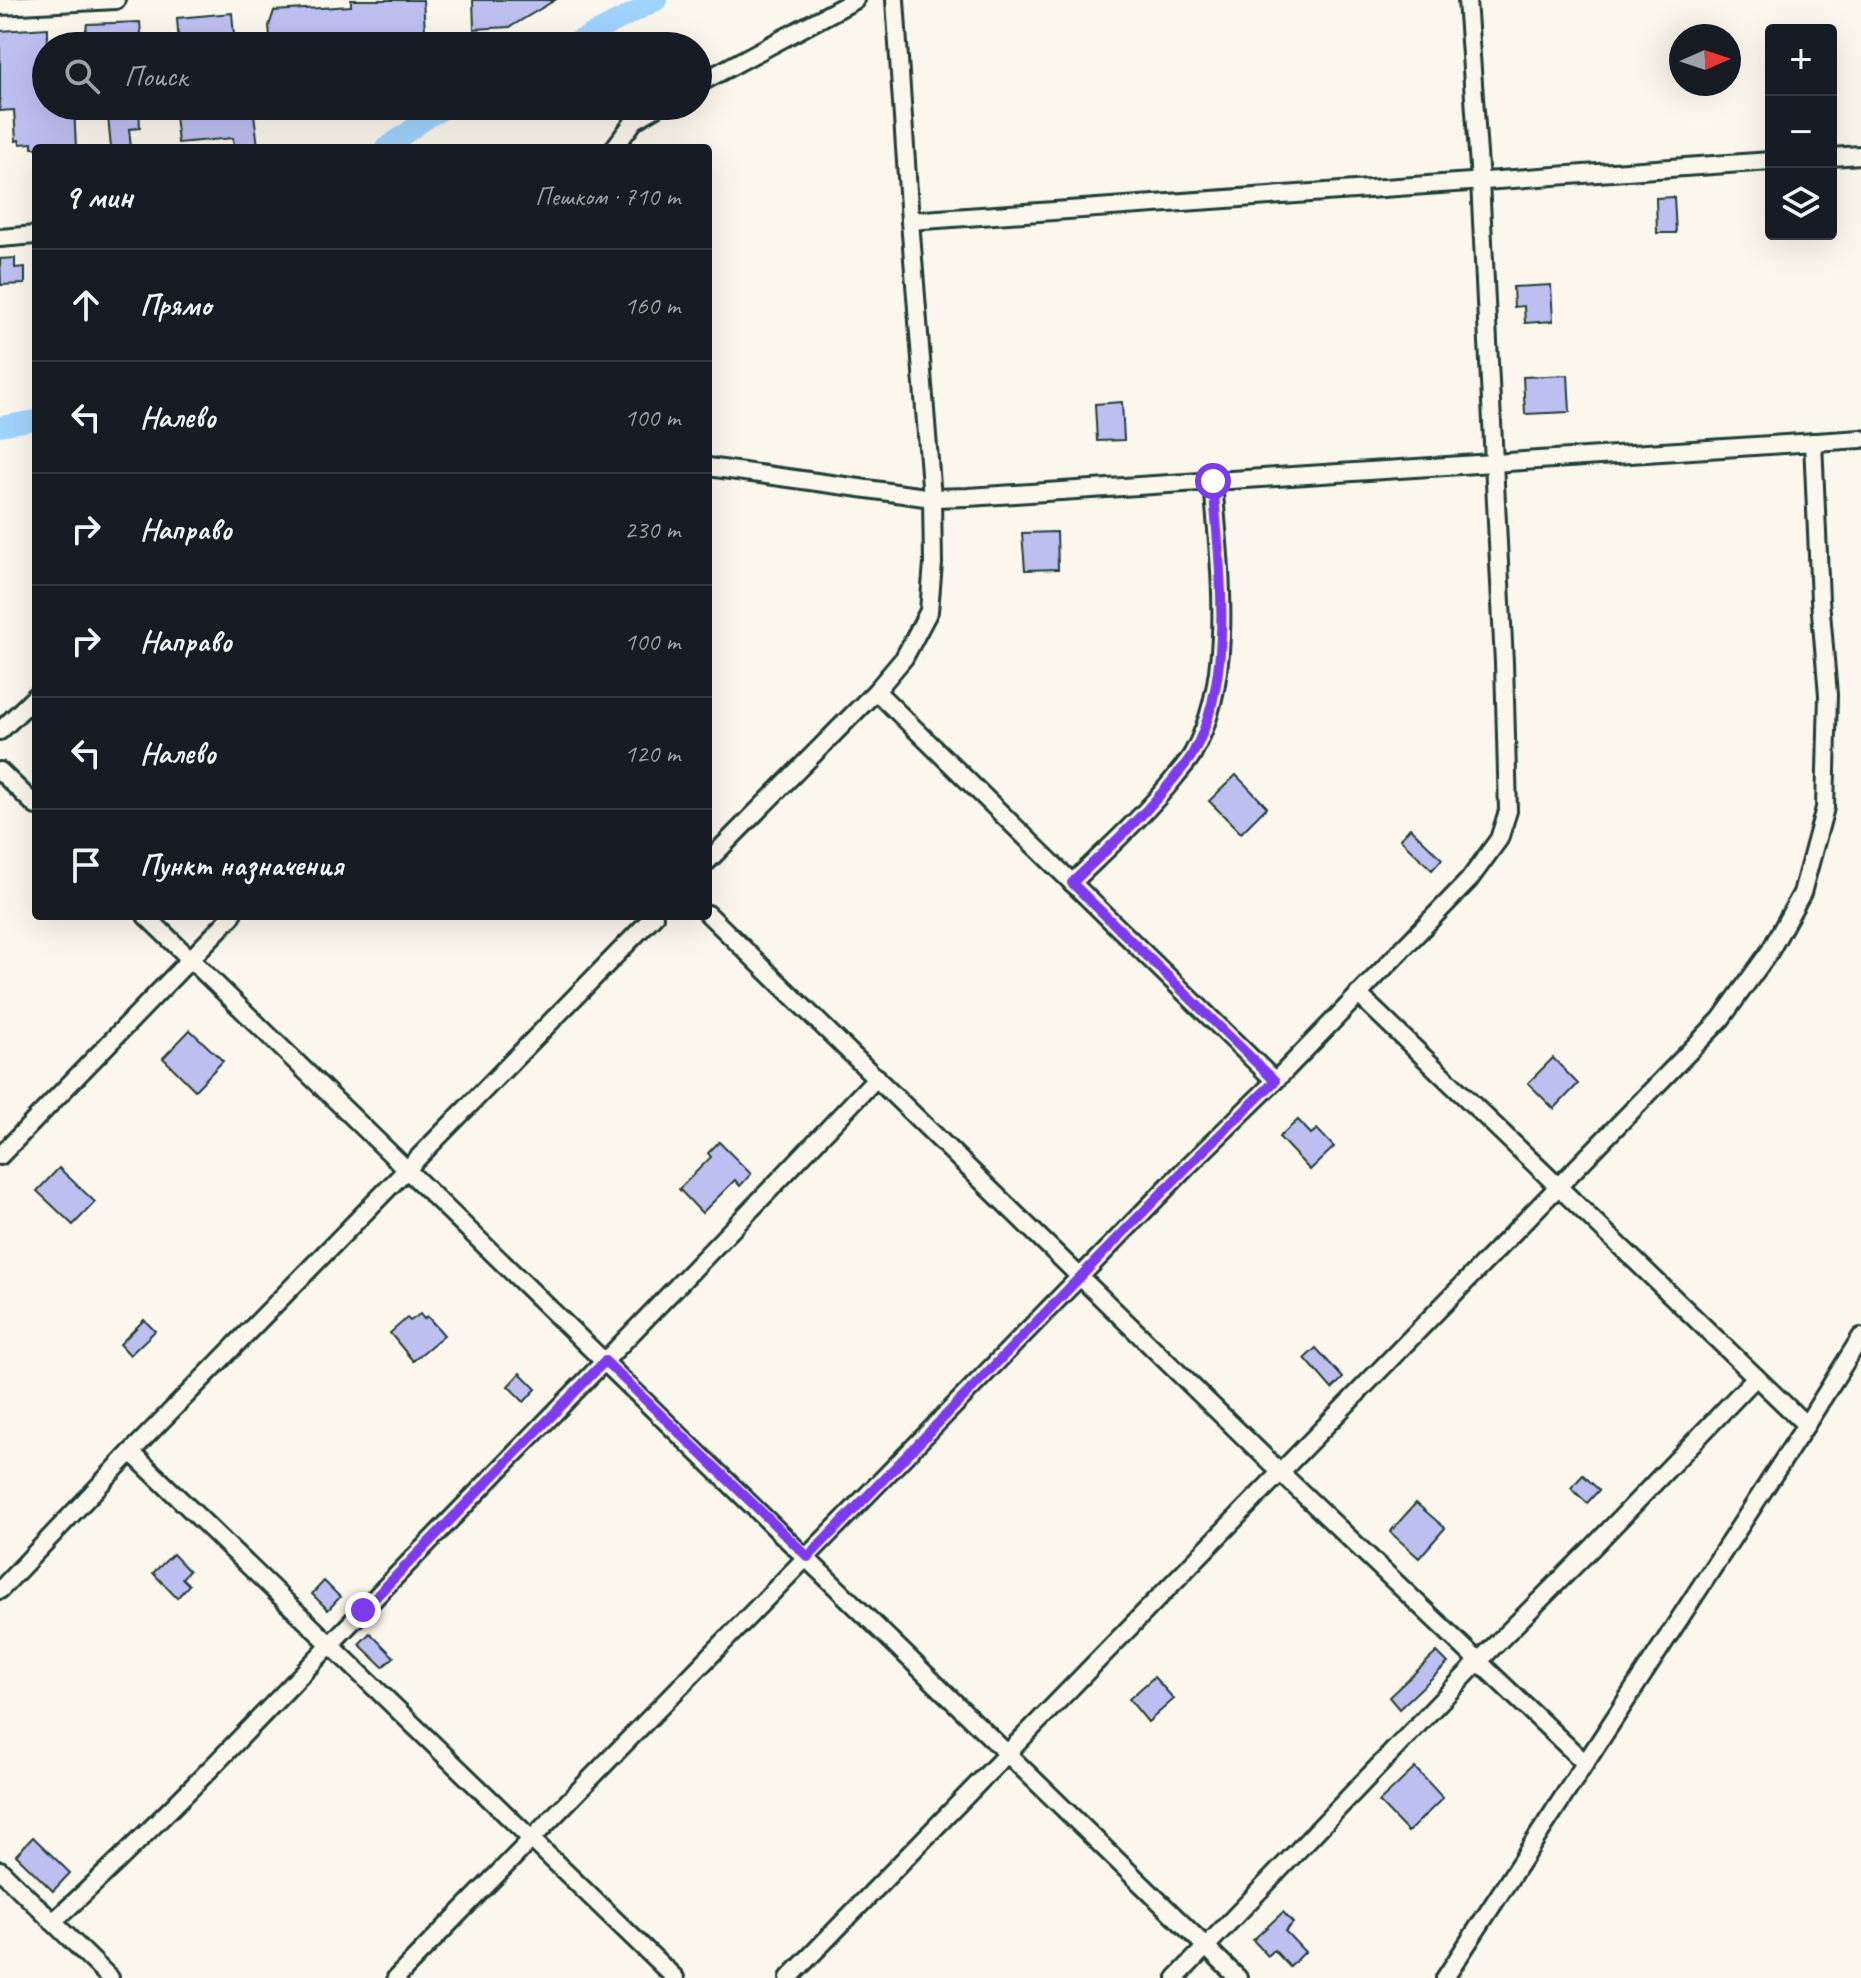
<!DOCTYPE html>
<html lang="ru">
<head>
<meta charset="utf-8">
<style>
	body { margin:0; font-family:Caveat,sans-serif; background:#20242c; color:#f1f3f6 }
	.controls { position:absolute; right:24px; top:24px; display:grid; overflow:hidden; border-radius:8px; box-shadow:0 8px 32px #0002 }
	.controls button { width:72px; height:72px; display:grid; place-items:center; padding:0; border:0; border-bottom:2px solid #363941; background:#171b24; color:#f1f3f6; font:40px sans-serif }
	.compass { position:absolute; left:1669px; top:24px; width:72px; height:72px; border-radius:50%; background:#171b24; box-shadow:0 8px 32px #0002; rotate:87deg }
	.stop { position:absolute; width:24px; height:24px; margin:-18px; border:6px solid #7c3aed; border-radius:50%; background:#fff }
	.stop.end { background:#7c3aed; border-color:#fff; box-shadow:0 2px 8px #0008 }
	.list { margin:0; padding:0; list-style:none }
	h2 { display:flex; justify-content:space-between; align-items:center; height:104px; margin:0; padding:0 32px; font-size:34px }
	h2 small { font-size:26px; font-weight:400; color:#9ea1a6 }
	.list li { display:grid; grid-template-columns:52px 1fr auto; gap:24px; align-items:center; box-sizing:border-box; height:112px; padding:0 32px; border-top:2px solid #363941 }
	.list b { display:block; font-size:30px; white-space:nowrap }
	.list em { font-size:26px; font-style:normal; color:#9ea1a6 }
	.icon { flex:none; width:44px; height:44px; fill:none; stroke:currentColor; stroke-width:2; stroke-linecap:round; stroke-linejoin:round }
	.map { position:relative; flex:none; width:1861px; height:1978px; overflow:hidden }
	.search { position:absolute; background:#171b24; box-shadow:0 8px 32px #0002; left:32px; top:32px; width:680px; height:88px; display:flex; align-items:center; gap:20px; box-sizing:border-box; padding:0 28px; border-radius:44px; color:#9ea1a6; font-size:30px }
	.panel { position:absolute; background:#171b24; box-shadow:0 8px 32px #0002; left:32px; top:144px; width:680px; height:776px; border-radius:8px }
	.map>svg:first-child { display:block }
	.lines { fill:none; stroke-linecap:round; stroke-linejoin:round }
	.canal { stroke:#9fd3fd; stroke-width:20 }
	.building { fill:#bebff1; stroke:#1f3d34; stroke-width:2 }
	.street-casing { stroke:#1f3d34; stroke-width:22 }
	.street { stroke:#fbf7ec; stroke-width:16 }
	.route { stroke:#7c3aed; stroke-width:10 }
</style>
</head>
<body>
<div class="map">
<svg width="1861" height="1978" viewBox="0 0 1861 1978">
	<rect width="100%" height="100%" fill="#fbf7ec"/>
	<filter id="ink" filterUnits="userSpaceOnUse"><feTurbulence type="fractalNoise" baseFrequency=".0125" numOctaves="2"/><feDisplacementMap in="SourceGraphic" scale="16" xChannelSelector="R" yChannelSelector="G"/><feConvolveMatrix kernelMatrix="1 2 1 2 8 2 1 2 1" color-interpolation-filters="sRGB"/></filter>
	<g filter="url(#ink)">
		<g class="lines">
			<g class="canal">
				<polyline points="568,46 658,0"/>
				<polyline points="385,148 429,117 450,106"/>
				<polyline points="0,426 36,420"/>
			</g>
		</g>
		<g class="building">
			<polygon points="351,0 423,0 426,46 271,46 269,26 274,11 351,6"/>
			<polygon points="473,0 555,0 510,27 474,29"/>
			<polygon points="232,13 235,46 179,46 177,18"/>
			<polygon points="140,22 142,46 83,46 87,24"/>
			<polygon points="48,28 46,106 74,106 76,148 32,148 32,143 20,144 19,140 16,141 14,110 0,111 0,31"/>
			<polygon points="107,106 139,106 140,128 129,129 131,148 111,148"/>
			<polygon points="174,106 253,106 258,146 234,148 233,138 178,143"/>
			<polygon points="1674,197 1676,233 1657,233 1656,198"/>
			<polygon points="15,258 15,268 25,267 25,284 1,285 0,259"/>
			<polygon points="1551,285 1553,321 1525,323 1524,306 1514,307 1513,287"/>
			<polygon points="1568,375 1570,412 1525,414 1523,377"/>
			<polygon points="1122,402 1124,440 1097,441 1095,404"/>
			<polygon points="1057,532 1058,569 1025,570 1022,533"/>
			<polygon points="1236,775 1267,807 1241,833 1209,801"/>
			<polygon points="1410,828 1442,859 1432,870 1400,839"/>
			<polygon points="190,1030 223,1061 195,1090 163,1058"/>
			<polygon points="1553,1058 1578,1084 1554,1109 1528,1083"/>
			<polygon points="1298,1120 1311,1134 1317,1129 1334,1147 1310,1170 1279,1137"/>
			<polygon points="719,1142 751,1174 740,1186 735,1180 702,1213 679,1189 711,1157 708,1153"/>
			<polygon points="59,1168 95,1202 73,1225 37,1191"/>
			<polygon points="420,1314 424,1319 427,1316 444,1335 413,1361 390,1333 407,1318 410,1321"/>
			<polygon points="144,1320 155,1331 130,1355 120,1344"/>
			<polygon points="1316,1348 1343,1378 1332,1389 1305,1358"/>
			<polygon points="520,1373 536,1389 524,1402 508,1386"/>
			<polygon points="1583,1475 1599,1490 1587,1503 1571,1488"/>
			<polygon points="1416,1503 1445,1528 1419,1558 1390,1532"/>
			<polygon points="173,1554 189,1571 182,1578 189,1585 177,1598 153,1573"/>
			<polygon points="324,1581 340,1597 328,1610 312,1594"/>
			<polygon points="370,1633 394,1657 383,1667 359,1644"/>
			<polygon points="1437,1652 1448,1663 1399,1709 1389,1697"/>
			<polygon points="1154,1677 1174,1699 1148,1722 1129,1699"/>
			<polygon points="1415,1768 1443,1798 1408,1832 1379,1802"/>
			<polygon points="33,1837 70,1873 53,1891 16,1855"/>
			<polygon points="1283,1912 1293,1923 1285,1931 1305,1952 1290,1967 1274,1950 1268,1956 1253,1940"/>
		</g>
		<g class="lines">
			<defs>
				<g id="street">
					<polyline points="895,0 910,221 1771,161"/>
					<polyline points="0,6 116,0"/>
					<polyline points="698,84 855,0"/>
					<polyline points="614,148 635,120 659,106"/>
					<polyline points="1831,157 1861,155"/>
					<polyline points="0,238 36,235"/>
					<polyline points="708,467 932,498 968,497 1861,439"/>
					<polyline points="876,691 1275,1081"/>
					<polyline points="0,731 36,696"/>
					<polyline points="0,771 36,806"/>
					<polyline points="708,861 876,691 904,658 929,611 933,563 932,498 910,221"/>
					<path d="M1072 883C1108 848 1144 816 1175 777 1181 769 1189 761 1193 753 1236 675 1219 565 1213 481"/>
					<polyline points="708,914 1279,1471 1585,1763"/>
					<polyline points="146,916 1238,1978"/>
					<polyline points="1358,994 1806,1425"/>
					<polyline points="0,1156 232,916"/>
					<polyline points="131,1452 675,1978"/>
					<polyline points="0,1590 131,1452 654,916"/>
					<polyline points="0,1870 110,1978"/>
					<path d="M53 1922C172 1813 282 1694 394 1578 555 1412 718 1246 877 1077"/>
					<polyline points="396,1978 1187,1167 1275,1081 1469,880 1499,839 1508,811 1504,663 1480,181 1467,0"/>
					<polyline points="789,1978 1721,1019 1770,951 1802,893 1825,808 1828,695 1820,600 1813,442"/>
					<polyline points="1176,1978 1478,1662 1593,1547 1756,1377"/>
					<polyline points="1445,1978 1806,1425 1861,1337"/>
				</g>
			</defs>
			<use href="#street" class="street-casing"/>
			<use href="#street" class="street"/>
		</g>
	</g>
	<g class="lines" filter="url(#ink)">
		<path class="route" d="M363 1610 605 1361 808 1557 1187 1167 1275 1081 1072 883C1108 848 1144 816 1175 777 1181 769 1189 761 1193 753 1236 676 1219 565 1213 481"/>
	</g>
</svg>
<div class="controls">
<button>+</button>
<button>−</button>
<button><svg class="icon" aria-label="layers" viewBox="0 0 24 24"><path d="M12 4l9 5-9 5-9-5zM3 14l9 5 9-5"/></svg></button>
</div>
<svg class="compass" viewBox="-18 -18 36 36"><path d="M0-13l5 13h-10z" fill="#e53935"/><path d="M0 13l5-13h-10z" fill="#9ea1a6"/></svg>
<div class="stop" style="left:1213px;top:481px"></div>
<div class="stop end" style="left:363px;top:1610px"></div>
<div class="search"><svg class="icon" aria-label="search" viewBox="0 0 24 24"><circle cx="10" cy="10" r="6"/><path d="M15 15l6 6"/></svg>Поиск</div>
<section class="panel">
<h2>9 мин<small>Пешком · 710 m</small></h2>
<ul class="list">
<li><svg class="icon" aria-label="ahead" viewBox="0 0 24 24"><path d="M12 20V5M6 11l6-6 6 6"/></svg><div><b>Прямо</b></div><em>160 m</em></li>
<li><svg class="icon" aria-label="left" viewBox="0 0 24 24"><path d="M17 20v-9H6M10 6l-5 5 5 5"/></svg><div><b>Налево</b></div><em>100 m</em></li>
<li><svg class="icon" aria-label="right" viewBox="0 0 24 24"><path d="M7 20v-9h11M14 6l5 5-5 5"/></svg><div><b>Направо</b></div><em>230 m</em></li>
<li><svg class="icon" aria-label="right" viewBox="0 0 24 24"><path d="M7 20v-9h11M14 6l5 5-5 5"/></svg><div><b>Направо</b></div><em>100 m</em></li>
<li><svg class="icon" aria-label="left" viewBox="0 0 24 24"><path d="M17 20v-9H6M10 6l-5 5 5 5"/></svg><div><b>Налево</b></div><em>120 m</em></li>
<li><svg class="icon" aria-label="arrive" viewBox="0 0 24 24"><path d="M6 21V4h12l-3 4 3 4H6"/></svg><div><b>Пункт назначения</b></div></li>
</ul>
</section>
</div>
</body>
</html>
